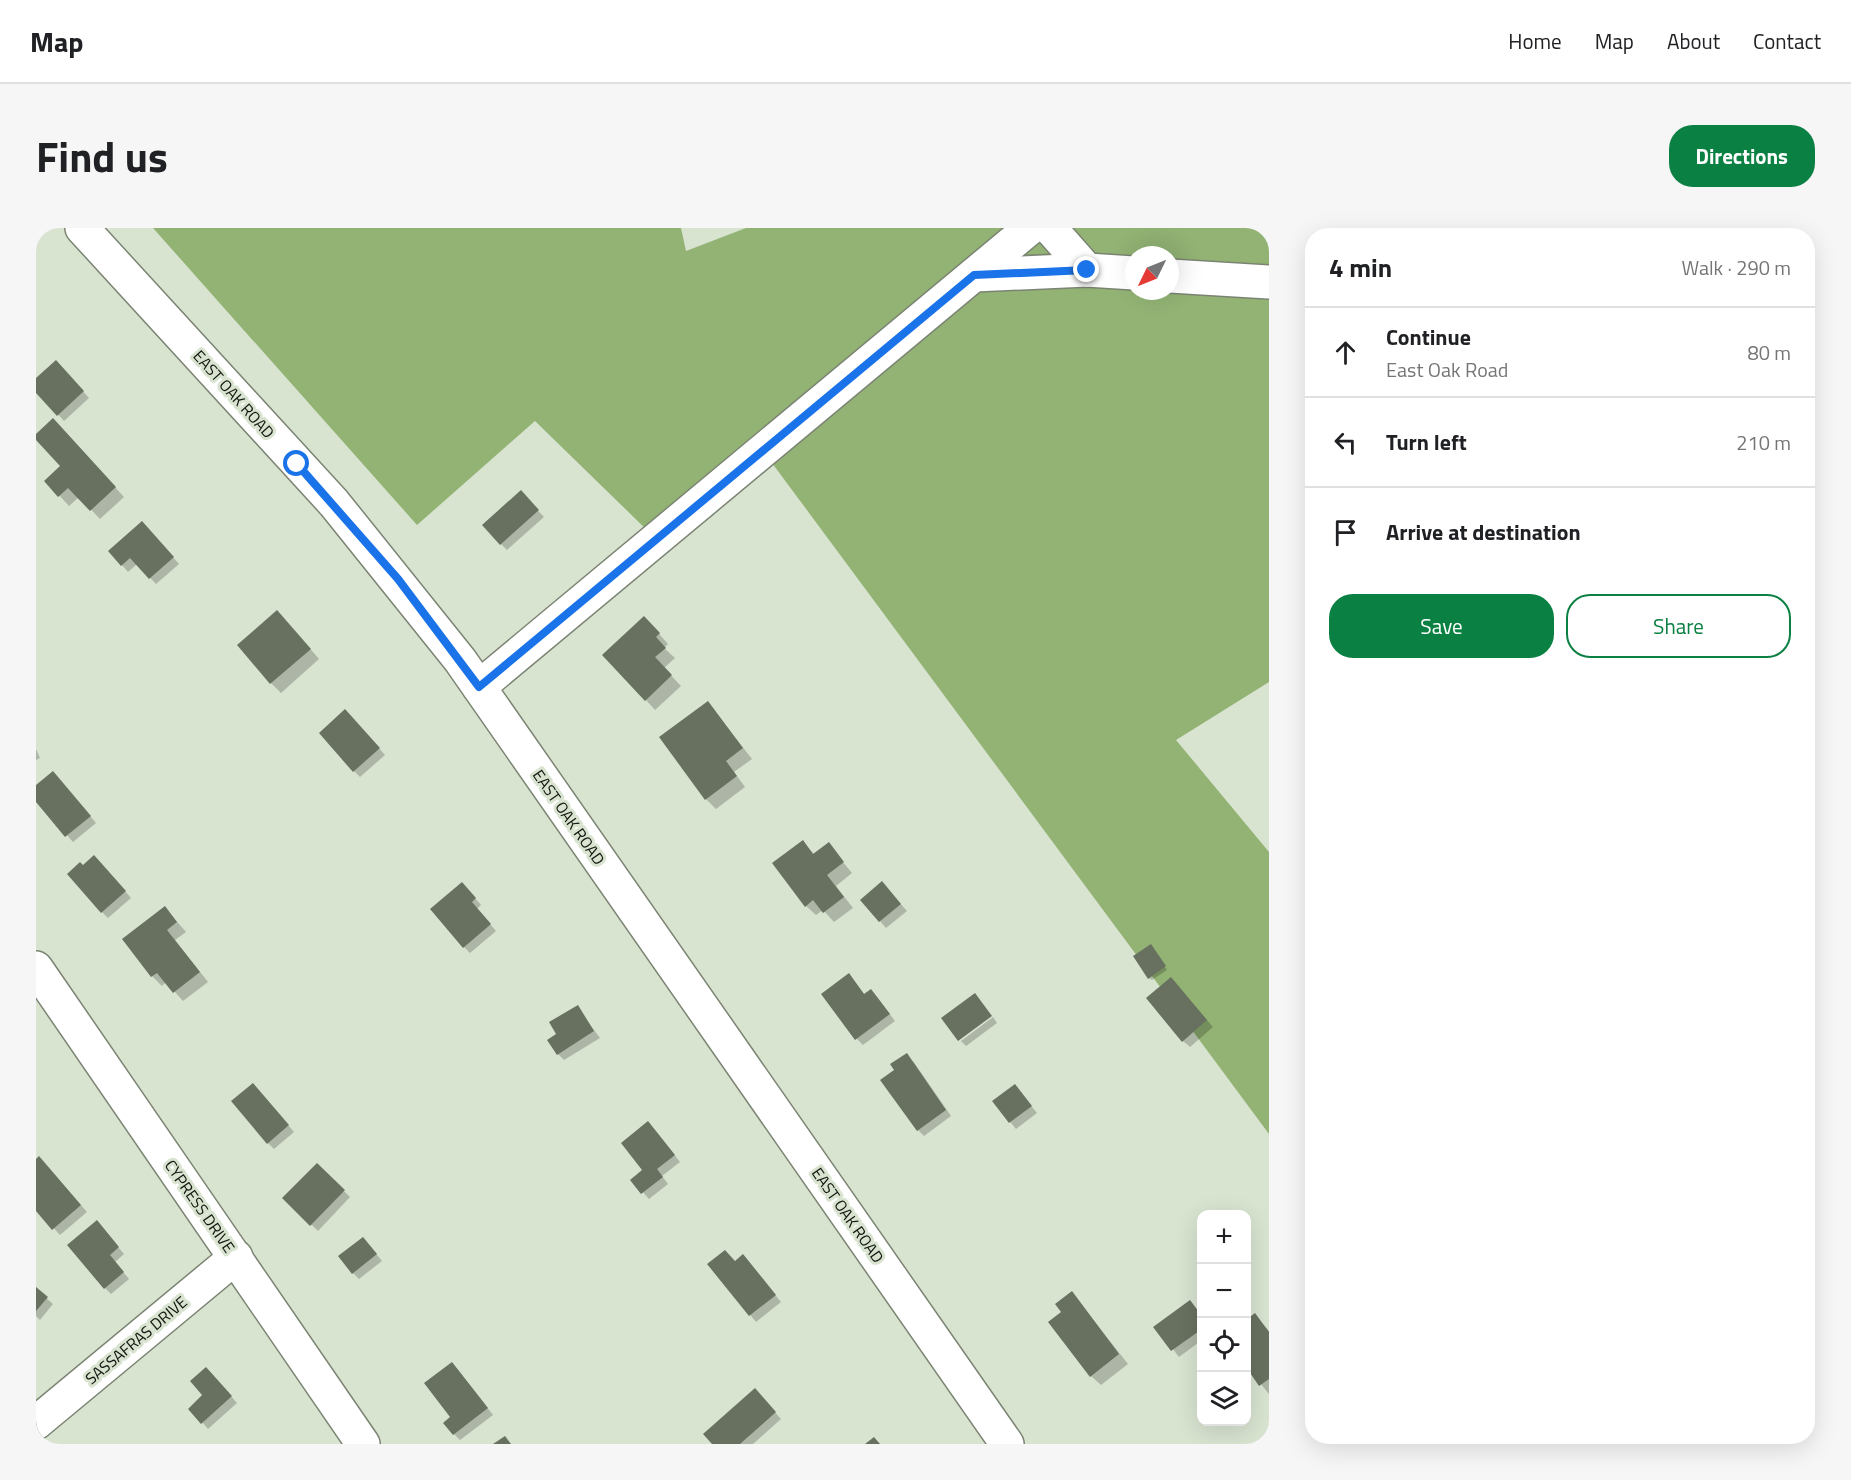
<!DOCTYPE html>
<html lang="en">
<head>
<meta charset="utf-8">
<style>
	body { margin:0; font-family:"Titillium Web",sans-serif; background:#f6f6f6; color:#202124 }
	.controls { position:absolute; right:18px; bottom:18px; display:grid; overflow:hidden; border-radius:12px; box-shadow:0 6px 24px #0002 }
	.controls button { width:54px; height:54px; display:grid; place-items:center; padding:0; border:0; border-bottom:2px solid #e0e0e0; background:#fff; color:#202124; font:30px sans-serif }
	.compass { position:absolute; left:1089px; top:18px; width:54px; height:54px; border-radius:50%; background:#fff; box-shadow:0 6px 24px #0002; rotate:227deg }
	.stop { position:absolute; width:18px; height:18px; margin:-14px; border:4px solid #1a73e8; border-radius:50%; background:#fff }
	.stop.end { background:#1a73e8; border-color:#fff; box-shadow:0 2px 6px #0008 }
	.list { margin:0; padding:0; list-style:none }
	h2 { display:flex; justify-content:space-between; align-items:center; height:78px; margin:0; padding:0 24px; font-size:26px }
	h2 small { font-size:20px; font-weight:400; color:#757577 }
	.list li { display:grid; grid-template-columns:39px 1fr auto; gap:18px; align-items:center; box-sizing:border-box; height:90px; padding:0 24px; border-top:2px solid #e0e0e0 }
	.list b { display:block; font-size:22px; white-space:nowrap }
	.list p { margin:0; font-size:20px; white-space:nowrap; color:#757577 }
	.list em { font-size:20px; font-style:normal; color:#757577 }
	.actions { display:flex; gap:12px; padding:18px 24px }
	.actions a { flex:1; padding:14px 0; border:2px solid #0b8043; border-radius:24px; text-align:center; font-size:21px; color:#0b8043 }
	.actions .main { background:#0b8043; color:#fff }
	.icon { flex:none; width:33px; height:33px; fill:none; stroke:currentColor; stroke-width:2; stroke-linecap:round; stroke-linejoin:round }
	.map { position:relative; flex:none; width:1233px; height:1216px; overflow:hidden; border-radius:24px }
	header { display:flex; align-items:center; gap:36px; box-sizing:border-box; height:84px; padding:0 30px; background:#fff; border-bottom:2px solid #e0e0e0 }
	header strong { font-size:28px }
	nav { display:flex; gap:33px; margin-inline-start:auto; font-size:21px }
	.intro { display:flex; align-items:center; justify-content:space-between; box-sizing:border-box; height:144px; padding:0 36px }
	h1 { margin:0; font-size:42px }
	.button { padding:15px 27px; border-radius:24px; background:#0b8043; color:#fff; font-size:21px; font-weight:700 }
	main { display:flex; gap:36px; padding:0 36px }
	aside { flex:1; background:#fff; border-radius:24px; box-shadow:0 6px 24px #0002 }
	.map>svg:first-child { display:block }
	.forest { fill:#92b374; fill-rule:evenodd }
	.shadow { fill:#0003 }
	.building { fill:#687160 }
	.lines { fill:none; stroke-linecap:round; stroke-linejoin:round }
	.minor-casing { stroke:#7b8473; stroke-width:36 }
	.minor { stroke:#fff; stroke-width:33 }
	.route { stroke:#1a73e8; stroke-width:8 }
	.labels { text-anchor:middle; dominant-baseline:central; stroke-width:6; stroke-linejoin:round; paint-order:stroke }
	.street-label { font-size:16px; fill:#131610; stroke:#d8e3d0 }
</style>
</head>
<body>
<header>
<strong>Map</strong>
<nav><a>Home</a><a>Map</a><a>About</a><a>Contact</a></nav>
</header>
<div class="intro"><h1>Find us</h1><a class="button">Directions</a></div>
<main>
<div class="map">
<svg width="1233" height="1216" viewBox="0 0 1233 1216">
	<rect width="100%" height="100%" fill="#d8e3d0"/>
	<path class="forest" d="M117 0H645L650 23 710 0H1233V454L1140 512 1233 624V906L722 216 614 305 499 193 381 297ZM1098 27H1134V63H1098Z"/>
	<g class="shadow">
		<polygon points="26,140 53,170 28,193 0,162 0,152"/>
		<polygon points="27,202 88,269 64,291 43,269 33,278 10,253 26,238 0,208"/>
		<polygon points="491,271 508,289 471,322 465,316"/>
		<polygon points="112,301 143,336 120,356 101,336 92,344 74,323"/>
		<polygon points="251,394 283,431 245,465 235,455"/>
		<polygon points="618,400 632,416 628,420 639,430 628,440 645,458 619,482 610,472"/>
		<polygon points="672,475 716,531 698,544 709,559 680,581 670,571"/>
		<polygon points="315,489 349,527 324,549 318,543"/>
		<polygon points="0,521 4,530 0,532"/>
		<polygon points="23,551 60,595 37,614 0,572 0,559"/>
		<polygon points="767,614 779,627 792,616 816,645 800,658 817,680 798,694 787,682 780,687 770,678"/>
		<polygon points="65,635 95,670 72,690 66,684 47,639"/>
		<polygon points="432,662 445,677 441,681 460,703 434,725 428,719"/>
		<polygon points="852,662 871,683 850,700 826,672"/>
		<polygon points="129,680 150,704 139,712 172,754 147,773 130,754 126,758 116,748"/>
		<polygon points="1117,721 1131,742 1116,752 1113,750"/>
		<polygon points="813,747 829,767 841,769 859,793 827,817 821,811"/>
		<polygon points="1141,758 1177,799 1154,819 1147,813"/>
		<polygon points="541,779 564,810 528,832 522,826 522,807"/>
		<polygon points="957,789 961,795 930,818 925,813"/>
		<polygon points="877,833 915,888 888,908 882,902"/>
		<polygon points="979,858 1001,885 980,901 958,874"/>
		<polygon points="223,863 258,904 238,921 232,915"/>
		<polygon points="618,901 644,934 626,948 632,956 613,971 596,952 608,942"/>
		<polygon points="0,933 10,937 51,984 24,1007 0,981"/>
		<polygon points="281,937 314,969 282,1003 248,970"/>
		<polygon points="67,1001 88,1026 79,1034 93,1051 75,1066 69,1060"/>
		<polygon points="333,1017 346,1033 323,1051 317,1045"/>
		<polygon points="713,1035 745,1074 720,1094 673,1036"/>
		<polygon points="0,1061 17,1076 4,1092 0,1088"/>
		<polygon points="1036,1065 1092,1136 1065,1157 1055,1148 1028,1084"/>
		<polygon points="1219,1087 1233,1103 1233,1166 1212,1140 1210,1141 1210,1094"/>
		<polygon points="1166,1088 1166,1112 1143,1129 1120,1099"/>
		<polygon points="422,1142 457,1187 424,1212 418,1206 416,1189"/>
		<polygon points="176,1147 201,1175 172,1201 166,1194 168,1168"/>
		<polygon points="725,1169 745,1191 717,1216 678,1216"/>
	</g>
	<g class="building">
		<polygon points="20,132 48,163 21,188 0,165 0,150"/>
		<polygon points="17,190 80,259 54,283 32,260 22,269 8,253 24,238 0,212 0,206"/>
		<polygon points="485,262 503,282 464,317 446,297"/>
		<polygon points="106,293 138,329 113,351 94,330 85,338 72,323"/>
		<polygon points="241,382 275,421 234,456 201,417"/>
		<polygon points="608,388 624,405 620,409 630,420 619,429 636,447 609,473 566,427"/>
		<polygon points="672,473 707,520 690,533 701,548 669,572 623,509"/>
		<polygon points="309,481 344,520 317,544 283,505"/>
		<polygon points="17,543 55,588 29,609 0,574 0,557"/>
		<polygon points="767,612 777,626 793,614 808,634 791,647 808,669 787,685 777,672 769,679 736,635"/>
		<polygon points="58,627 90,663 65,685 31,646 44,634 47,637"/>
		<polygon points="846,653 865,676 843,694 824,672"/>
		<polygon points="426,654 440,670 436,674 455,696 427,720 394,681"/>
		<polygon points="129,678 141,694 131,702 164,744 137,765 121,745 115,749 86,711"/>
		<polygon points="1115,716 1130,738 1112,751 1097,728"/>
		<polygon points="813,745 828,766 835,761 854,786 819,812 785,766"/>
		<polygon points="1135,749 1171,792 1146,814 1110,770"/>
		<polygon points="939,765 956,788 922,813 905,790"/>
		<polygon points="542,777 558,803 521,827 511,812 520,806 513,794"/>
		<polygon points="871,825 910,882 881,903 844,852 858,842 854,836"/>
		<polygon points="217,855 253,897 231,916 195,873"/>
		<polygon points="979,856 996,878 973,895 956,873"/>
		<polygon points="612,893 639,927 621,941 627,949 605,966 594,952 606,942 585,915"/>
		<polygon points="3,928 45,977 16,1002 0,983 0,931"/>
		<polygon points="281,935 309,962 274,998 246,970"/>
		<polygon points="61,992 83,1019 74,1027 88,1044 68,1061 31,1017"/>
		<polygon points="327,1009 341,1026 316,1046 302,1028"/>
		<polygon points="689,1022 699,1033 707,1026 740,1067 713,1088 671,1036"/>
		<polygon points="0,1059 12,1069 0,1083"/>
		<polygon points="1036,1063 1083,1126 1054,1149 1012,1094 1025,1084 1019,1076"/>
		<polygon points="1154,1072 1166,1088 1166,1101 1135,1123 1117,1099"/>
		<polygon points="1219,1085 1233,1104 1233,1151 1223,1158 1210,1139 1210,1092"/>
		<polygon points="416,1134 452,1180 417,1207 407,1195 414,1189 388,1155"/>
		<polygon points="170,1139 196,1168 165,1196 152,1181 166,1167 154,1153"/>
		<polygon points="719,1160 740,1184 704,1216 676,1216 667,1206"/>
		<polygon points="469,1208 475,1216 457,1216"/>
		<polygon points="838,1209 844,1216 829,1216"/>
	</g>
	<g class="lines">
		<defs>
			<g id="minor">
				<polyline points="46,0 298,275 424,432 971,1216"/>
				<polyline points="1014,0 1051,42"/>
				<polyline points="938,47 1051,42 1098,45"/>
				<polyline points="1134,48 1233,54"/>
				<polyline points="443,459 994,0"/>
				<polyline points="0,740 327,1216"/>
				<polyline points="0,1195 200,1029"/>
			</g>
		</defs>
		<use href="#minor" class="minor-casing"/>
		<use href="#minor" class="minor"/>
	</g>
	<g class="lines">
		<polyline class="route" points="261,236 362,351 443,459 938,47 1051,42"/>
	</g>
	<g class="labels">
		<g class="street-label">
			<text transform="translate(198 166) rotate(48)">EAST OAK ROAD</text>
			<text transform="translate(533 589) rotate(55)">EAST OAK ROAD</text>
			<text transform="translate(164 978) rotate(55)">CYPRESS DRIVE</text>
			<text transform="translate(812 987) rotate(55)">EAST OAK ROAD</text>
			<text transform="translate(100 1112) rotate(-40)">SASSAFRAS DRIVE</text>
		</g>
	</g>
</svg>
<div class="controls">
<button>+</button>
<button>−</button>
<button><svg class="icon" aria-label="locate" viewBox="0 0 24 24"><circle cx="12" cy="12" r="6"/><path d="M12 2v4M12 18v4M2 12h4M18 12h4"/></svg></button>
<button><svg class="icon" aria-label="layers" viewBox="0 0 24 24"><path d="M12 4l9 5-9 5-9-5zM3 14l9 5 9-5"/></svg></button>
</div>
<svg class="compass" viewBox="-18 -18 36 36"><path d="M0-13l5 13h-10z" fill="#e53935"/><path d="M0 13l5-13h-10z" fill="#757577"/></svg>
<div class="stop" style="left:261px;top:236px"></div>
<div class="stop end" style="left:1051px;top:42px"></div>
</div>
<aside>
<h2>4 min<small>Walk · 290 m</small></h2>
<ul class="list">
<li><svg class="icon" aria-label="ahead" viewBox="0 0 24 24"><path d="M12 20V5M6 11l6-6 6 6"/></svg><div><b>Continue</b><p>East Oak Road</p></div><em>80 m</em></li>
<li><svg class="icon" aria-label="left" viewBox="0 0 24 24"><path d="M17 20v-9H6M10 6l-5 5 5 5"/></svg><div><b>Turn left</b></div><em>210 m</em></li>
<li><svg class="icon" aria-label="arrive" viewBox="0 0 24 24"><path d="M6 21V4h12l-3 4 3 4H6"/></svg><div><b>Arrive at destination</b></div></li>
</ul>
<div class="actions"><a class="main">Save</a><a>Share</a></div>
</aside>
</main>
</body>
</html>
